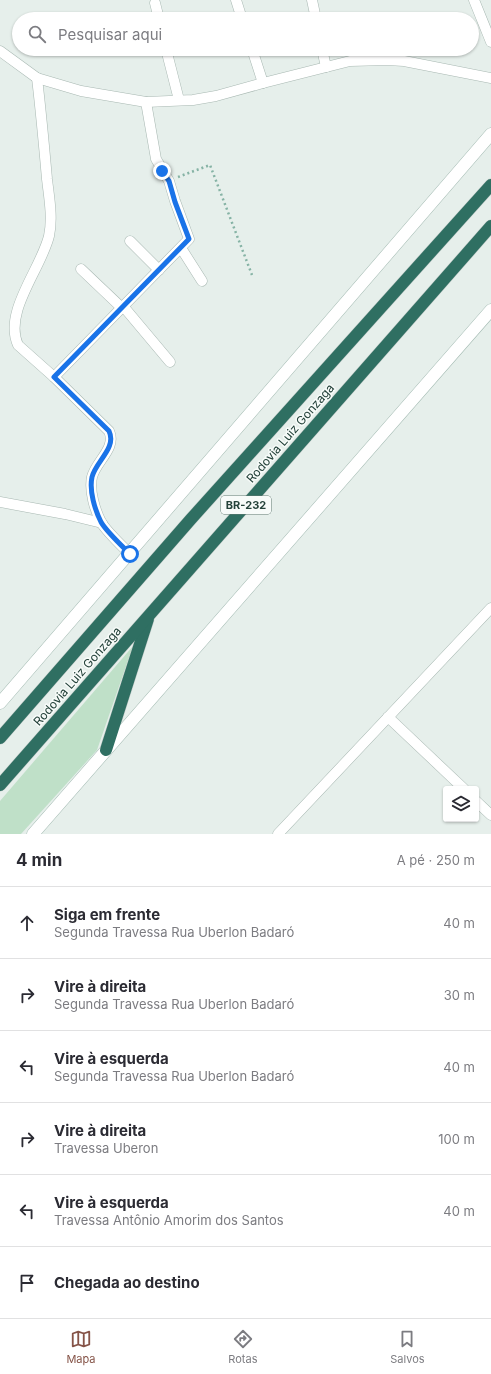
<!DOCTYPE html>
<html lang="pt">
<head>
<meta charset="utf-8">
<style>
	body { margin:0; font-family:Inter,sans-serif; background:#f2f2f3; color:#2b2b33 }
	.controls { position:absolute; right:12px; bottom:12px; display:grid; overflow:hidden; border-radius:4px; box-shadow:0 1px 3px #0004 }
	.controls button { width:36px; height:36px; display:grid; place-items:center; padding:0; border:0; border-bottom:1px solid #e1e1e2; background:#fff; color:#2b2b33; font:20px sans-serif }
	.stop { position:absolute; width:12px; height:12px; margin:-9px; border:3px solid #1a73e8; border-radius:50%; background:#fff }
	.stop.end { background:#1a73e8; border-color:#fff; box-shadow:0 1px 4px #0008 }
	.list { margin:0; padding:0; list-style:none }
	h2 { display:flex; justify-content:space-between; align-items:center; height:52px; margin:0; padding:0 16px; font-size:17px }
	h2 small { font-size:13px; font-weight:400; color:#7c7c81 }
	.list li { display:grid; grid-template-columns:26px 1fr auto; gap:12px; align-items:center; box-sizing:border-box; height:72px; padding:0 16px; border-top:1px solid #e1e1e2 }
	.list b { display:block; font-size:15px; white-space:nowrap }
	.list p { margin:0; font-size:13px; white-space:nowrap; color:#7c7c81 }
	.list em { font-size:13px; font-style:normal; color:#7c7c81 }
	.icon { flex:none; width:22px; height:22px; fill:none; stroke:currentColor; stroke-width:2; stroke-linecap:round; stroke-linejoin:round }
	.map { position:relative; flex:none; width:491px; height:834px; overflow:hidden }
	.search { position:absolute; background:#fff; box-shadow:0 1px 3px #0004; left:12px; right:12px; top:12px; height:44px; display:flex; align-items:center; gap:10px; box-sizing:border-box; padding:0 14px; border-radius:22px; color:#7c7c81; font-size:15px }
	.sheet { height:484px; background:#fff }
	nav { display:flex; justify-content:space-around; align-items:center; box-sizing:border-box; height:56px; border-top:1px solid #e1e1e2; background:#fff; font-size:11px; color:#7c7c81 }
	nav a { display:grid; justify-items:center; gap:2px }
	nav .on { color:#855347 }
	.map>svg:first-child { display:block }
	.green { fill:#bfe0c8 }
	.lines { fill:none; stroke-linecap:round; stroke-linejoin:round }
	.street-casing { stroke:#a8b8b2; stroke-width:11 }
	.secondary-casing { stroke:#a4bbb3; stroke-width:13 }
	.highway-casing { stroke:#c2cac8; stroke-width:13 }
	.path { stroke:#86b3a5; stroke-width:2.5; stroke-dasharray:2 3; stroke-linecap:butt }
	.street { stroke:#fff; stroke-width:10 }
	.secondary { stroke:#fff; stroke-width:12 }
	.highway { stroke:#2f6f62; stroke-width:12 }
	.route { stroke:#1a73e8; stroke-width:5 }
	.labels { text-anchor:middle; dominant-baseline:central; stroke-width:3; stroke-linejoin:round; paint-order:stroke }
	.shield { fill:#f7fbf9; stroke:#637a73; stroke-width:1 }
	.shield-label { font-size:11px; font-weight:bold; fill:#24423a }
	.street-label { font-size:12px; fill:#24423a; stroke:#f7fbf9 }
</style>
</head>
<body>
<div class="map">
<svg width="491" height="834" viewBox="0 0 491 834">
	<rect width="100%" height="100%" fill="#e6efeb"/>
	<polygon class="green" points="133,646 97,750 21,834 0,834 0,801"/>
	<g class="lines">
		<defs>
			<g id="street">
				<polyline points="236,0 242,19"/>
				<polyline points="312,0 316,19"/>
				<polyline points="474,0 491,42"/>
				<polyline points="155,3 159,19"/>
				<polyline points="166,49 179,100"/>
				<polyline points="252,49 263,83"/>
				<polyline points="322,49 326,67"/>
				<polyline points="0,51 37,78 81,91 146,102 193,100 216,96 263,83 350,61 387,60 404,61 491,78"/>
				<path d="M37 78C41 112 44 145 47 179 49 197 53 218 49 236 41 269 3 312 18 345L54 377 109 431C117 448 96 461 92 477 89 491 95 510 101 522 106 531 122 546 130 554"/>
				<polyline points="130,241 159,270"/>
				<polyline points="181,248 202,281"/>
				<polyline points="81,269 121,307"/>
				<polyline points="123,306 170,362"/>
				<polyline points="54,377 189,239 175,201 169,181 156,159 146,102"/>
				<polyline points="0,502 65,514 102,523"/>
				<polyline points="388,717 464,789"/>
				<polyline points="476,801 491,815"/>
				<polyline points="278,834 491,608"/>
			</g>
			<g id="secondary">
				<polyline points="0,703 491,134"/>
				<polyline points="33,834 491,310"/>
			</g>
			<g id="highway">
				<polyline points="0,738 191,519 491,185"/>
				<polyline points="106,750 148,619"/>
				<polyline points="0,785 491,226"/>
			</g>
		</defs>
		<use href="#street" class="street-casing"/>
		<use href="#secondary" class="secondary-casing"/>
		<use href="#highway" class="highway-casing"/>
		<polyline class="path" points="178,177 210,165 252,275"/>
		<use href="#street" class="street"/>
		<use href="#secondary" class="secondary"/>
		<use href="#highway" class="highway"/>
	</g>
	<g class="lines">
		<path class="route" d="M130 554C122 546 106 531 101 522 95 510 89 491 92 477 96 461 117 448 109 431L54 377 189 239 175 202 169 181 162 171"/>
	</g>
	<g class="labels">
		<rect class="shield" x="221" y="496" width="50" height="18" rx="3"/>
		<g class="shield-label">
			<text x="246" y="505">BR-232</text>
		</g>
		<g class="street-label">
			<text transform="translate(290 433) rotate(-49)">Rodovia Luiz Gonzaga</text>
			<text transform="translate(77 676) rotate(-49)">Rodovia Luiz Gonzaga</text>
		</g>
	</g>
</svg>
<div class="controls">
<button><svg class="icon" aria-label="layers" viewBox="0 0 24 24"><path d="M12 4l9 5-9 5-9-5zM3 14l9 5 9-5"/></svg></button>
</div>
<div class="stop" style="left:130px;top:554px"></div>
<div class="stop end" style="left:162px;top:171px"></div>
<div class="search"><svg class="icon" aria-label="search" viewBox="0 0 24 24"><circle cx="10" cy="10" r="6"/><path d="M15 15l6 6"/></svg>Pesquisar aqui</div>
</div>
<section class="sheet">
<h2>4 min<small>A pé · 250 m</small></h2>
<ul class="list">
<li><svg class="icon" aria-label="ahead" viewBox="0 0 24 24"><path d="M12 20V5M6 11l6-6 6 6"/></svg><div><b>Siga em frente</b><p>Segunda Travessa Rua Uberlon Badaró</p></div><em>40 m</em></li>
<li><svg class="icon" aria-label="right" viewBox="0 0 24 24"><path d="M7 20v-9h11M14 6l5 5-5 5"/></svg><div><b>Vire à direita</b><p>Segunda Travessa Rua Uberlon Badaró</p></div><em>30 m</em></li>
<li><svg class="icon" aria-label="left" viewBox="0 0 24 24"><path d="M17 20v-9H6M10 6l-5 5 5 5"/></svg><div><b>Vire à esquerda</b><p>Segunda Travessa Rua Uberlon Badaró</p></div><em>40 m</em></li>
<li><svg class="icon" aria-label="right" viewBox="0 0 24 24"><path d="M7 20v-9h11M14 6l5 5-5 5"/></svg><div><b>Vire à direita</b><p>Travessa Uberon</p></div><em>100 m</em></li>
<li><svg class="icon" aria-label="left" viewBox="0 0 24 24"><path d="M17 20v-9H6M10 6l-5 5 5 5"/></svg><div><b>Vire à esquerda</b><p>Travessa Antônio Amorim dos Santos</p></div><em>40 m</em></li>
<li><svg class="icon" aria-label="arrive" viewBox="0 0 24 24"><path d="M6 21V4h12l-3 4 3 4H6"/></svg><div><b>Chegada ao destino</b></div></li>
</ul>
</section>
<nav>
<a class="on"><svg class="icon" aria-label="map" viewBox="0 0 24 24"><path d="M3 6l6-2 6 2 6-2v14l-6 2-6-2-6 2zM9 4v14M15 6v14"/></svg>Mapa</a>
<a><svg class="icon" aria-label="directions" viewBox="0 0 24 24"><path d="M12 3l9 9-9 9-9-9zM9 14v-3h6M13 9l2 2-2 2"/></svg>Rotas</a>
<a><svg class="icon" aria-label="saved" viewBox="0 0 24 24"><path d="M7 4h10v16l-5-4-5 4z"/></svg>Salvos</a>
</nav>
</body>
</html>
